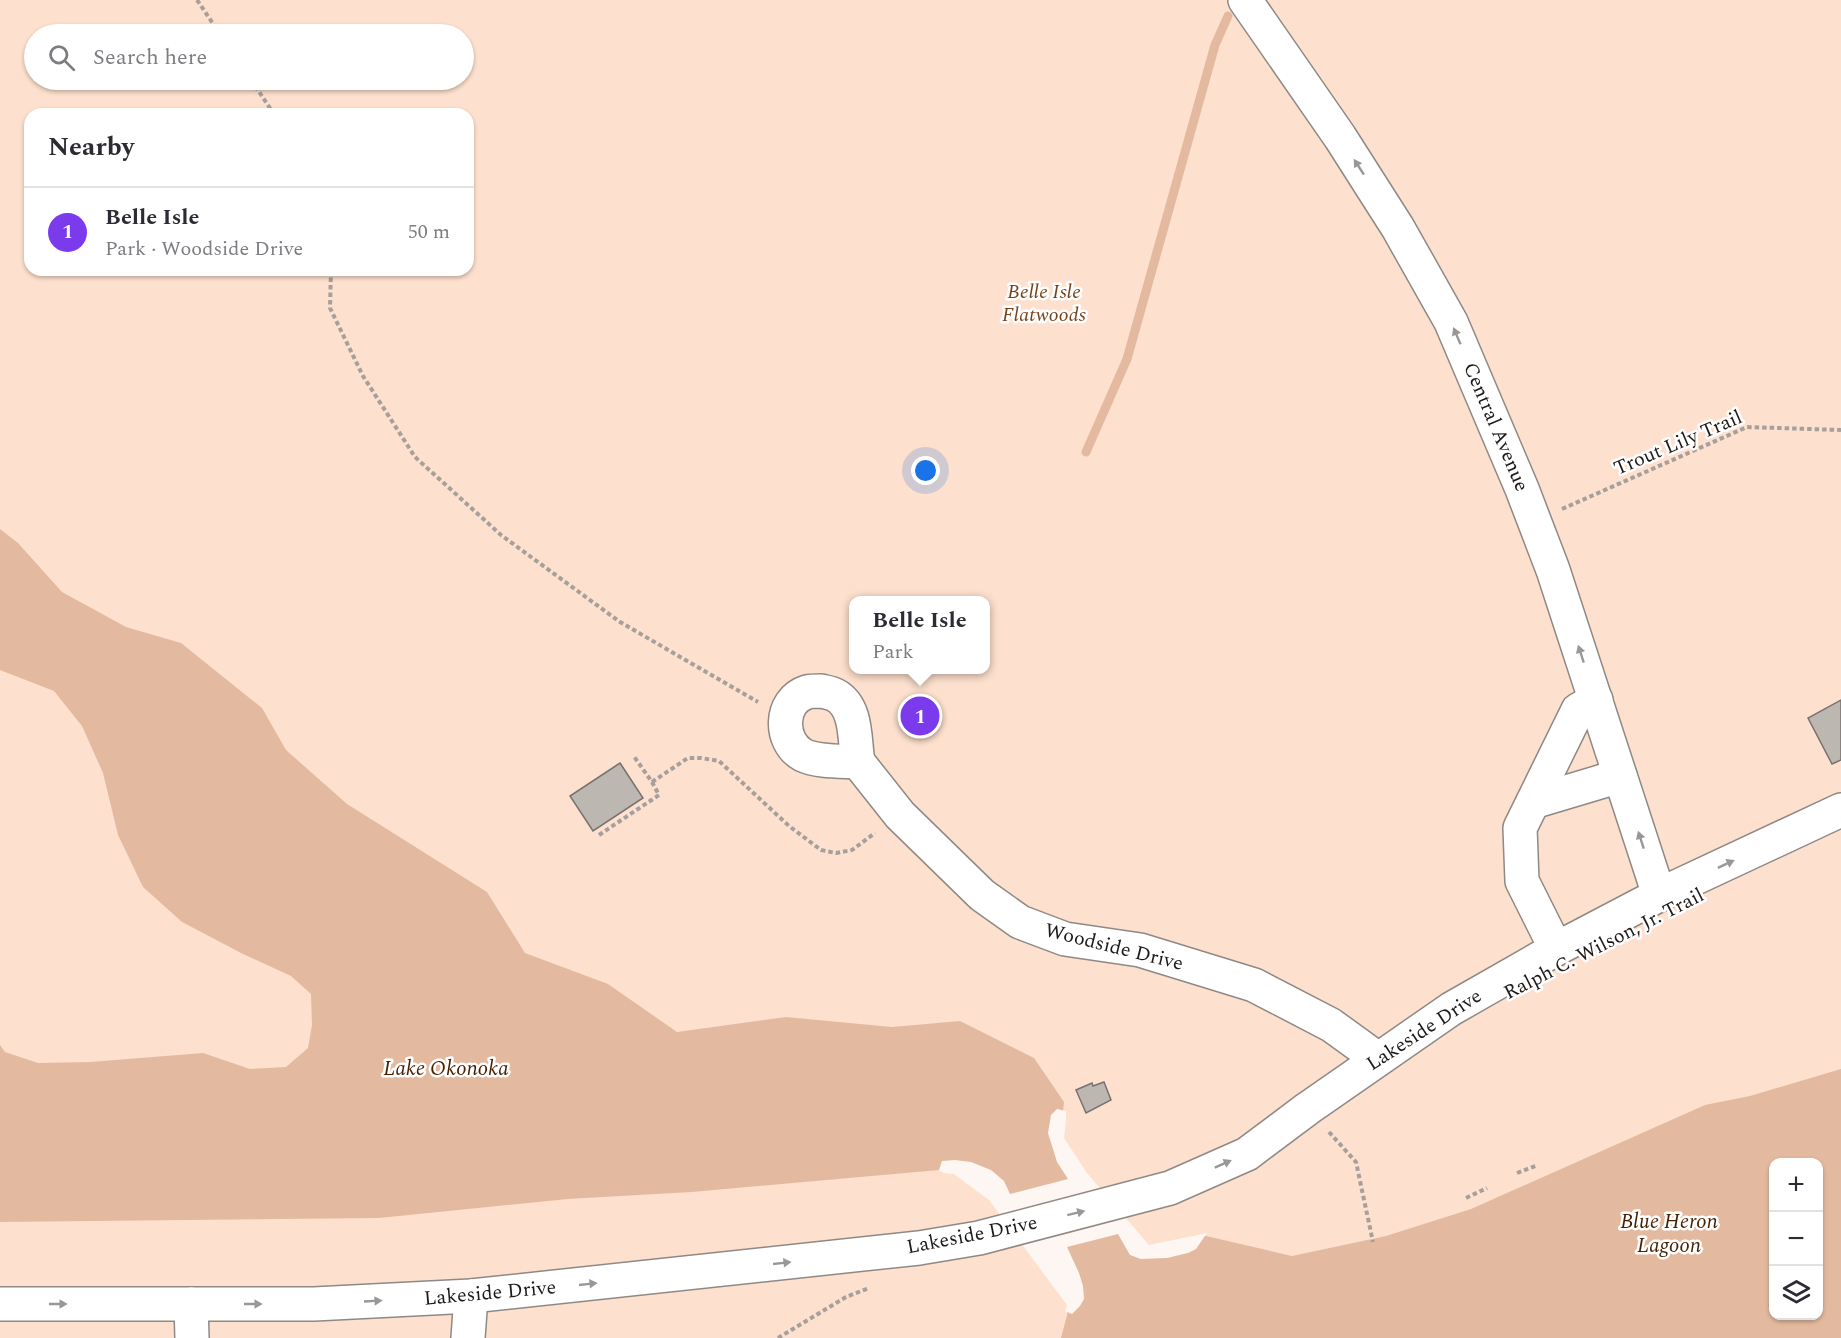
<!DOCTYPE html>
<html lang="en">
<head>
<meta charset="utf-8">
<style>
	body { margin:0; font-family:Spectral,serif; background:#f2f2f3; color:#2b2b33 }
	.controls { position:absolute; right:18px; bottom:18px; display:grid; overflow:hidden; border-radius:12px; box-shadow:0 2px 4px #0004 }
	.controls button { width:54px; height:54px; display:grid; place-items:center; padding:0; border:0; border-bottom:2px solid #e1e1e2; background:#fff; color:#2b2b33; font:30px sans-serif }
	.you { position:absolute; left:926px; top:471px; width:21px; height:21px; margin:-15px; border:4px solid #fff; border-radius:50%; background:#1a73e8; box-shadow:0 0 0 9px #1a73e833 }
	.badge { display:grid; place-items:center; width:39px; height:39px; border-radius:50%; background:#7c3aed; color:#fff; font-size:20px; font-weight:700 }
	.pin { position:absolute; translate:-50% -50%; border:3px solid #fff; box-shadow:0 2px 6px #0006 }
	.popup { position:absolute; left:849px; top:596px; width:141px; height:78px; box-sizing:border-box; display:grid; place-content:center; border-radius:12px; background:#fff; filter:drop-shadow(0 2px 4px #0005); font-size:20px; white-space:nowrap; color:#7c7c81 }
	.popup b { font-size:22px; color:#2b2b33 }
	.popup::after { content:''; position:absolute; left:50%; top:100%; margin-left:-12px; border:12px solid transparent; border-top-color:#fff }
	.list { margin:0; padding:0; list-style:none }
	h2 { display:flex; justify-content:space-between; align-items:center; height:78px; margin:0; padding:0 24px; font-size:26px }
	h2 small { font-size:20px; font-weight:400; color:#7c7c81 }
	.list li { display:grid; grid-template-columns:39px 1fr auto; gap:18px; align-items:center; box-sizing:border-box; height:90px; padding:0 24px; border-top:2px solid #e1e1e2 }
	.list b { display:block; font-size:22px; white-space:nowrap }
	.list p { margin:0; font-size:20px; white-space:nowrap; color:#7c7c81 }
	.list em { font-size:20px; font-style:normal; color:#7c7c81 }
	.icon { flex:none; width:33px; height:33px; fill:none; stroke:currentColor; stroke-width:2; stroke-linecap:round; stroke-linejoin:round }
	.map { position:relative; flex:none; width:1841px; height:1338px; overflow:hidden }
	.search { position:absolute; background:#fff; box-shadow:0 2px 4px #0004; left:24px; top:24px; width:450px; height:66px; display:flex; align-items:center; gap:15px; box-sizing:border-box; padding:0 21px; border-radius:33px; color:#7c7c81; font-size:22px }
	.panel { position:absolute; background:#fff; box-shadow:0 2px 4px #0004; left:24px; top:108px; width:450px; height:168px; border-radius:18px }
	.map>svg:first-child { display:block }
	.green { fill:#fde0cd; fill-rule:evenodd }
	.water { fill:#e3ba9f; fill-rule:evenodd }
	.pier { fill:#fef6f2 }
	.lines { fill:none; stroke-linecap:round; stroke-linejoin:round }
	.stream { stroke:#e3ba9f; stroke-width:9 }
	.building { fill:#bdb7b2; stroke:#78716e; stroke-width:1.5 }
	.minor-casing { stroke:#8f8985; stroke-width:36 }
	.path { stroke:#a6a09d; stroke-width:4; stroke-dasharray:4.5 3; stroke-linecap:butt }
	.minor { stroke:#fff; stroke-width:33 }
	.oneway { fill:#999897 }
	.labels { text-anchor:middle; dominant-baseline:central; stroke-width:5; stroke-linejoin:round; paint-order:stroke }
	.park-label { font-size:20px; font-style:italic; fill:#774219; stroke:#fff }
	.street-label { font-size:20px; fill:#1c1918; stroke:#fff }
	.water-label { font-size:21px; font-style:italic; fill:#451f00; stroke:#fff }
</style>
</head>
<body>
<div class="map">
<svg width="1841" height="1338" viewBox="0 0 1841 1338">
	<rect width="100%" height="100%" fill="#fef6f2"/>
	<path class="green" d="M0 0H1841V1338H0ZM34 34H464V80H34ZM30 114H468V270H30ZM854 600H986V670H854ZM1774 1162H1818V1316H1774Z"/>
	<path class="water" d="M0 529 18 543 62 592 126 627 181 643 262 708 286 750 347 804 487 892 525 953 608 984 677 1032 786 1017 892 1027 960 1021 1034 1058 1064 1102 1060 1139 1085 1175 1148 1249 1206 1236 1292 1256 1386 1236 1471 1209 1705 1105 1750 1096 1841 1069V1338H1061L1070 1304 991 1198 955 1171 939 1170 692 1192 568 1199 379 1218 0 1222V1045L5 1052 38 1063 90 1062 203 1053 250 1069 286 1067 308 1048 312 1025 311 994 291 976 243 954 182 922 143 887 118 835 103 773 82 726 54 691 0 670ZM1774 1162H1818V1316H1774Z"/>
	<polygon class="pier" points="1057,1109 1066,1111 1066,1121 1064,1138 1087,1173 1149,1245 1207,1233 1196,1249 1188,1253 1167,1258 1141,1259 1130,1255 1118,1234 1067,1247 1079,1273 1083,1286 1084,1299 1080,1306 1072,1314 1065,1311 1067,1305 989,1200 954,1174 944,1173 939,1170 942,1161 955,1160 971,1162 991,1170 1004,1181 1010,1194 1068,1179 1057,1162 1048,1133 1051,1115"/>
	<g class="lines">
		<polyline class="stream" points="1086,452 1127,359 1215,45 1228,16"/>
	</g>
	<g class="building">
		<polygon points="1841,700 1841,760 1832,764 1808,718"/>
		<polygon points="620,763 643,798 593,831 570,796"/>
		<polygon points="1104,1082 1111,1100 1086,1113 1076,1090 1092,1083 1093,1086"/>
	</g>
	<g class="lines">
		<defs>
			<g id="minor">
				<polyline points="1245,0 1340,137 1398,228 1451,322 1522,489 1553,570 1659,895"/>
				<path d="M821 691C825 692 831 693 835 695 858 707 854 741 858 762 841 761 817 762 803 755 779 742 779 701 807 692 811 691 816 691 821 691Z"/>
				<polyline points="858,762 900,815 982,895 1020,922 1065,939 1140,950 1254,985 1331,1025 1378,1059"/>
				<polyline points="1533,802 1620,776"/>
				<polyline points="1556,949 1522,881 1520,828 1578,710 1596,700"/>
				<polyline points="0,1304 314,1304 471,1296 919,1248 979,1238 1170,1188 1247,1154 1307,1109 1451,1009 1556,949 1659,895 1841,810"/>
				<polyline points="191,1304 192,1338"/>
				<polyline points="468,1338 471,1296"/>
			</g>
		</defs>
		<use href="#minor" class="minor-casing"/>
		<g class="path">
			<polyline points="197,0 220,34"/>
			<polyline points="251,80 274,114"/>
			<polyline points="331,270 330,308 363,376 415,457 501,535 620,622 758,702"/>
			<polyline points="1562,509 1747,427 1841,430"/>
			<polyline points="652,782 688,758 701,758 719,761 789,826 821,850 836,853 852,850 875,833"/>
			<polyline points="599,835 659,795 652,782 633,755"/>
			<polyline points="1329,1132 1356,1162 1373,1242"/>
			<polyline points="1517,1173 1538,1165"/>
			<polyline points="1466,1198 1487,1188"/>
			<polyline points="778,1338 846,1297 869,1288"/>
		</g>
		<use href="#minor" class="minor"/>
	</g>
	<defs><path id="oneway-solid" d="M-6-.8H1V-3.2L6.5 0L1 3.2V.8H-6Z" transform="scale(1.5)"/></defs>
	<g class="oneway">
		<use href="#oneway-solid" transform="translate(1359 167) rotate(-123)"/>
		<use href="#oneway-solid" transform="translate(1457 336) rotate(-113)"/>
		<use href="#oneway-solid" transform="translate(1581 654) rotate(-108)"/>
		<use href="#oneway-solid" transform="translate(1641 840) rotate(-108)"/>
		<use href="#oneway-solid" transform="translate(1726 864) rotate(-25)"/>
		<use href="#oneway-solid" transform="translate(1223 1164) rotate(-24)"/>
		<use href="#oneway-solid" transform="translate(1076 1213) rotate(-14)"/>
		<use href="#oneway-solid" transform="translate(782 1263) rotate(-6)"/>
		<use href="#oneway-solid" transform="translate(588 1284) rotate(-6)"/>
		<use href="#oneway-solid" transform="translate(373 1301) rotate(-3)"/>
		<use href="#oneway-solid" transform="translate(58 1304)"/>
		<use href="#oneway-solid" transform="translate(253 1304)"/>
	</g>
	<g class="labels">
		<g class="park-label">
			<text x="1044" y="292">Belle Isle<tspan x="1044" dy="23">Flatwoods</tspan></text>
		</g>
		<g class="street-label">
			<text transform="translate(1496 427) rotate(67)">Central Avenue</text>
			<text transform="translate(1678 443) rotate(-23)">Trout Lily Trail</text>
			<text transform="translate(1604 944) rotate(-27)">Ralph C. Wilson, Jr. Trail</text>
			<text transform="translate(1114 947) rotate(14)">Woodside Drive</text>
			<text transform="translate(1424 1030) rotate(-33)">Lakeside Drive</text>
			<text transform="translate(972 1235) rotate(-11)">Lakeside Drive</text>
			<text transform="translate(490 1293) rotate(-5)">Lakeside Drive</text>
		</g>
		<g class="water-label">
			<text x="446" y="1069">Lake Okonoka</text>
			<text x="1669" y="1222">Blue Heron<tspan x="1669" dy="24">Lagoon</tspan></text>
		</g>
	</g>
</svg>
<div class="controls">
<button>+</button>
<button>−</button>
<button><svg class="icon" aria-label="layers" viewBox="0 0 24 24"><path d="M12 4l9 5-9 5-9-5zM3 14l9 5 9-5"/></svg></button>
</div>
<div class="you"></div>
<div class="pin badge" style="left:920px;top:716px">1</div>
<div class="popup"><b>Belle Isle</b>Park</div>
<div class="search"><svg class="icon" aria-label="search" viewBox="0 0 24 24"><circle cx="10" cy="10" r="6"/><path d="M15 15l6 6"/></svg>Search here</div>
<section class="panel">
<h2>Nearby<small></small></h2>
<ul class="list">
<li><span class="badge">1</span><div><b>Belle Isle</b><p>Park · Woodside Drive</p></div><em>50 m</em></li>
</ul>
</section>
</div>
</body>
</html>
